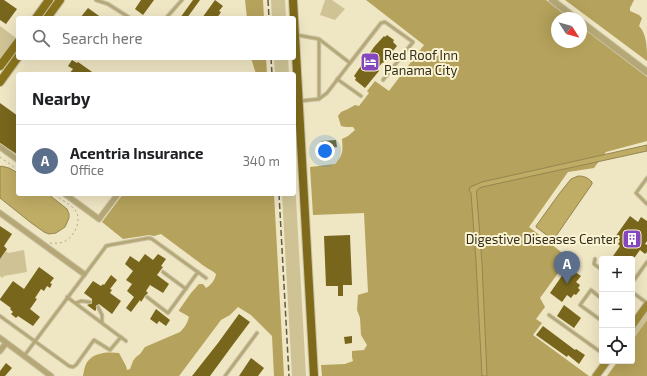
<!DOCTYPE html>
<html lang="en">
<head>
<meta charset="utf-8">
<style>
	body { margin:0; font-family:"Exo 2",sans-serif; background:#f6f6f6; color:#202124 }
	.controls { position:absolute; right:12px; bottom:12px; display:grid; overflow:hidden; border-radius:4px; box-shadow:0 4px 16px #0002 }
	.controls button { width:36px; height:36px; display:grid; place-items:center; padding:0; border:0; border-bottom:1px solid #e0e0e0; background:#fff; color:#202124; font:20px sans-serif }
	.compass { position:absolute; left:551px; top:12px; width:36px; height:36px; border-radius:50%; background:#fff; box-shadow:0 4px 16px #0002; rotate:126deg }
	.you { position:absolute; left:325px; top:151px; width:14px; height:14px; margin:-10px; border:3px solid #fff; border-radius:50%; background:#1a73e8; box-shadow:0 0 0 6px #1a73e833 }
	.badge { display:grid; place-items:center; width:26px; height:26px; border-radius:50%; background:#8447bd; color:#fff; font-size:13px; font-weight:700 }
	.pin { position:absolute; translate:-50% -33px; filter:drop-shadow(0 1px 2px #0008) }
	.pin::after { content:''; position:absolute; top:21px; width:14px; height:12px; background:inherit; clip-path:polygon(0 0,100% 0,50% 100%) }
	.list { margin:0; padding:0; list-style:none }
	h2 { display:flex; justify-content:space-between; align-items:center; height:52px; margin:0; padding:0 16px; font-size:17px }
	h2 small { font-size:13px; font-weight:400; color:#757577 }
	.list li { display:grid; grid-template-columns:26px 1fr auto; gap:12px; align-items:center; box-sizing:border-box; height:72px; padding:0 16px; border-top:1px solid #e0e0e0 }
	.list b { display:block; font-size:15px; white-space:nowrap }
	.list p { margin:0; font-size:13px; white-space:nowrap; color:#757577 }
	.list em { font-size:13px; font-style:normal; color:#757577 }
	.icon { flex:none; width:22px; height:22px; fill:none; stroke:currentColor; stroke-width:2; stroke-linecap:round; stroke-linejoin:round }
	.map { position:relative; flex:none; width:647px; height:376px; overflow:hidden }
	.search { position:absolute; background:#fff; box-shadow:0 4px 16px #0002; left:16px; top:16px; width:280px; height:44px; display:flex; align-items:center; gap:10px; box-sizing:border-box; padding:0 14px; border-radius:4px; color:#757577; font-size:15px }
	.panel { position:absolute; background:#fff; box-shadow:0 4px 16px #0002; left:16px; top:72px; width:280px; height:124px; border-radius:4px }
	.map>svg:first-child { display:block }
	.green { fill:#cfc396 }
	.forest { fill:#b5a25c }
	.water { fill:#bfac65; stroke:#958651 }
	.building { fill:#78661c }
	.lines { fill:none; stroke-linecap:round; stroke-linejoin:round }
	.service-casing { stroke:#c9c1a3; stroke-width:4.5 }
	.minor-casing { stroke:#c9c1a3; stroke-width:7 }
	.tertiary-casing { stroke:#c9c1a3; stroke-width:8 }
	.secondary-casing { stroke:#c9c1a3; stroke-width:9 }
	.primary-casing { stroke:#c9c1a3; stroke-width:10 }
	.trunk-casing { stroke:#c9c1a3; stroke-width:10 }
	.path { stroke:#afa88d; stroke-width:1; stroke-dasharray:2 3; stroke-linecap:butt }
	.service { stroke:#b5a876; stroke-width:2.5 }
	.minor { stroke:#b5a876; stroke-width:5 }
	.tertiary { stroke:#b5a876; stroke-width:6 }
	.secondary { stroke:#9e8937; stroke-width:7 }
	.primary { stroke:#88731c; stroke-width:8 }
	.trunk { stroke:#7e6a1a; stroke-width:8 }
	.rail { stroke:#615c49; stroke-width:1.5; stroke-dasharray:6 3; stroke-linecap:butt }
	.labels { text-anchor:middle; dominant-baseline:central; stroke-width:4; stroke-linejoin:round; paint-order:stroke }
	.poi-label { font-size:13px; fill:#322e21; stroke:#fcf3d1; text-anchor:start }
</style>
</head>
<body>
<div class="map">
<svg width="647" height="376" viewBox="0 0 647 376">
	<rect width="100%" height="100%" fill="#efe6c4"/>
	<g class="green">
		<polygon points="271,0 285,0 286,18 272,18"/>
		<polygon points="325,0 332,0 345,9 335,20 320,15"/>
		<polygon points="0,26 16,38 0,60"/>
		<polygon points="274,58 288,58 289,74 275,74"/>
		<polygon points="294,162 306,376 292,376 282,194 294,194"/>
		<polygon points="24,250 27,272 4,276 2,278 0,276 0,259 6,251 8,253"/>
		<polygon points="647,312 647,320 632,341 632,333"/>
	</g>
	<g class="forest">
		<polygon points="245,0 263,0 264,18 247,18"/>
		<path d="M366 0H546L570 18H557V42H581V26L647 77V141L606 152 594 168 568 172 529 227 569 258 540 298 545 307 536 319 542 323 533 335 589 376H322L321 365 345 364 353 361 352 357V351L364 350 367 345 361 335 360 318 357 310 358 295 368 292 364 213 313 215 310 167 335 164C343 155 343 151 342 139L348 136 355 130 353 127H346L341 126 338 116 341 112 348 109 355 105 359 106 369 93 367 91 375 81 389 91 424 45Z"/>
		<path d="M565 0H634L630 8V11L639 15 642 18 639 26C647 34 647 49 647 61Z"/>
		<polygon points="251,58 266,58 267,74 256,74"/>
		<path d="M123 194H274L284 376H274L272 336 251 315 238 307 230 315 221 320 179 376H83C84 371 85 364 88 361 95 352 109 352 119 353L126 366 127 370 130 369 133 361 136 357 140 354 145 347 180 332C185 327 187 324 189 317 187 315 182 313 179 311V310L191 293 199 284H203L206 288C211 285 215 280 216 274 212 270 208 269 204 266 201 264 199 262 196 260L161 234 154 236 149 235 123 239 102 222Z"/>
		<polygon points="647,320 647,376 607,376 618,361 632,361 632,341"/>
	</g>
	<g class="water">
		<path d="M647 145V151L482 187C476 189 476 192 477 198L482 263 487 376H482L476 261 471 193 469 190 470 187 482 182Z"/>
		<polygon points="1,166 9,168 18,173 18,194 48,194 67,209 69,214 69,218 65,227 56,233 49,234 44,232 30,222 0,198 0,167"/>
		<path d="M578 176C585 176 588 178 592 182V184L556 236 552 239 536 227V226L559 194 571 179Z"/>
	</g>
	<g class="building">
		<polygon points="0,0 4,0 17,9 6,24 0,20"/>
		<polygon points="141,0 154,0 143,15 135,9"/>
		<polygon points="193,0 200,0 187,18 180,18"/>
		<polygon points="215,0 223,6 219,11 221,12 217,18 202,18"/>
		<polygon points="88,8 102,18 80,18"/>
		<polygon points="387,35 394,40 393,42 397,46 383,63 382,63 377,69 379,71 365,88 355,80 356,78 354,76 374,47 384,36 385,37"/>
		<polygon points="72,60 77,63 78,62 95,74 69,74 73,69 68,66"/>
		<polygon points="0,103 18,116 18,155 0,143"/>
		<polygon points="336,140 337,147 329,148 329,153 322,153 321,141"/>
		<polygon points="630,216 638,222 641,217 647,221 647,241 645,244 647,245 647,252 645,254 640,250 632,261 632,259 611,259 620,246 618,244 620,241 615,237"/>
		<polygon points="0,226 12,234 4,246 7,249 0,259"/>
		<polygon points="350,235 352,285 343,285 343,296 338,296 338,286 326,286 324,236"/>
		<polygon points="145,254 153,260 158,254 166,259 161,266 163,267 157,275 169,284 163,293 150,285 146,291 148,293 145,296 141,302 140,300 131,312 126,308 134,297 127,291 132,284 126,280 133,271 125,264 130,256 139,262"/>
		<polygon points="39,267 54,278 50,283 52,284 50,288 47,286 44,291 41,289 35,298 37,299 30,309 40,317 33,326 18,316 16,318 11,314 13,312 10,309 11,308 0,300 0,299 13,281 24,289"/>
		<polygon points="568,267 581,276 576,282 580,285 578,288 580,290 576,295 574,294 571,298 567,295 562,302 550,293"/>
		<polygon points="111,275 117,280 110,289 112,290 110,293 121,301 112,314 99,304 96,306 96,310 95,311 87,305 92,303 92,299 84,293 93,281 101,286 103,284 104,285"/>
		<polygon points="564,305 581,318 574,328 557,316"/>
		<polygon points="156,309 170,320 166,326 159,321 157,324 150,319"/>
		<polygon points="239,314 250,322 232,346 210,376 192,376 218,343"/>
		<polygon points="543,326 575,350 576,349 585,355 579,364 568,355 567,357 536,335"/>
		<polygon points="352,336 352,343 345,344 344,337"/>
		<polygon points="251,358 264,368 258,376 239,376"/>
		<polygon points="6,363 12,368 5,376 0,376 0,371"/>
	</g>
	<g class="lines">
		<defs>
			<g id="service">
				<polyline points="96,0 108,4 130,18"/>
				<polyline points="166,18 182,0"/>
				<polyline points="297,35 319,39 350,63 327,93 319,99 300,101"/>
				<polyline points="350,63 381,23 385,22 413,42 383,80"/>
				<polyline points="337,79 361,96"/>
				<polyline points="319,99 319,40"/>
				<polyline points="647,178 636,193 647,204"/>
				<polyline points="595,259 594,264 602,270"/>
				<polyline points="163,272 186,289"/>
				<polyline points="632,283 647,262"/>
				<polyline points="632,292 647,303"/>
				<polyline points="67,297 126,341"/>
				<polyline points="147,297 168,313 198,272"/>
				<polyline points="602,299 591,290 580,305 602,321"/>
				<polyline points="76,303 81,301 90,302"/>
				<polyline points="98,307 102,315 102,322"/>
				<polyline points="549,315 602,353"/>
				<polyline points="0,316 69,366 73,367 76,365 94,340 110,350 121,337"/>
				<polyline points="24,356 104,249 106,246 110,245 149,238 152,239 206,278"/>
				<polyline points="225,376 257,333"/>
			</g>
			<g id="minor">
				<polyline points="0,147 18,160"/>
				<polyline points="65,194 99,219 118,194"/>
				<polyline points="0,213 84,274"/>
				<polyline points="0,338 51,376"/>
				<polyline points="0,351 6,343"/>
			</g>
			<g id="tertiary">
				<polyline points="552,0 575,18"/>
				<polyline points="581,22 647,72"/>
			</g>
			<g id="secondary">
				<polyline points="632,326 647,305"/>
				<polyline points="596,376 607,361"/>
			</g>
			<g id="primary">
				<polyline points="36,18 49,0"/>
				<polyline points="47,18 60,0"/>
				<polyline points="0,66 18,42"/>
				<polyline points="0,82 18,57"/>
			</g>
			<polyline id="trunk" points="293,0 314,376"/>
		</defs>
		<use href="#service" class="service-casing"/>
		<use href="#minor" class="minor-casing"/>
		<use href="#tertiary" class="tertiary-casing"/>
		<use href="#secondary" class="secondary-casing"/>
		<use href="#primary" class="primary-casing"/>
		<use href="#trunk" class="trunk-casing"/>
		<g class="path">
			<polyline points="0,157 18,170"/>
			<path d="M50 243C54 243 59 244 63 242 74 238 83 220 75 210 70 204 60 199 54 194"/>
		</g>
		<use href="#service" class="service"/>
		<use href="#minor" class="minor"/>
		<use href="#tertiary" class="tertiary"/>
		<use href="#secondary" class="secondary"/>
		<use href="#primary" class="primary"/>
		<use href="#trunk" class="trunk"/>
		<g class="rail">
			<polyline points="268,0 269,18"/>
			<polyline points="271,58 272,74"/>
			<polyline points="279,194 289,376"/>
		</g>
	</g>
	<defs>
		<symbol id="hotel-square" viewBox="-11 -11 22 22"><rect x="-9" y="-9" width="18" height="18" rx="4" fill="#8447bd" stroke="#fcf3d1"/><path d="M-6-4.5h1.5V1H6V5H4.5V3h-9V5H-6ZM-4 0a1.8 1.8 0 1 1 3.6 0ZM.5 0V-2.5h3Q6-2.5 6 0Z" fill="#fff"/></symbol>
		<symbol id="building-square" viewBox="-11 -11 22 22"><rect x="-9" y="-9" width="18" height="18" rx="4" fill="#8447bd" stroke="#fcf3d1"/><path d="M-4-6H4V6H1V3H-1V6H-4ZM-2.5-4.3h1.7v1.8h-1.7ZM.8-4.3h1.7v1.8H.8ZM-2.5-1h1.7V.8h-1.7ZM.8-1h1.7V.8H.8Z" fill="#fff"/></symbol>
	</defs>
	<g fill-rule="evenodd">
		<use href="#hotel-square" x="359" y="51" width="22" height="22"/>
		<use href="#building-square" x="621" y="228" width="22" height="22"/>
	</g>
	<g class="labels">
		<g class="poi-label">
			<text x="384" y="55">Red Roof Inn<tspan x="384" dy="15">Panama City</tspan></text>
			<text x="618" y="239" text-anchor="end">Digestive Diseases Center</text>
		</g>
	</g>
</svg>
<div class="controls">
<button>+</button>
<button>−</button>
<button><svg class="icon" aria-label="locate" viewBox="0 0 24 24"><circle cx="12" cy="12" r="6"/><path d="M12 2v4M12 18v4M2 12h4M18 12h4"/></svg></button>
</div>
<svg class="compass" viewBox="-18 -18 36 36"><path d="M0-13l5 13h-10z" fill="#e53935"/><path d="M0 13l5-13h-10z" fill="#757577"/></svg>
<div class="you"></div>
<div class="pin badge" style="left:567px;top:284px;background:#5c6f8a">A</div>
<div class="search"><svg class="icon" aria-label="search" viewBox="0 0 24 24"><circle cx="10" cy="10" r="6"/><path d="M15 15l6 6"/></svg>Search here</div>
<section class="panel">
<h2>Nearby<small></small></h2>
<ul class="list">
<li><span class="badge" style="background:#5c6f8a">A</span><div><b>Acentria Insurance</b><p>Office</p></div><em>340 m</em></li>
</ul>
</section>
</div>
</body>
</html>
